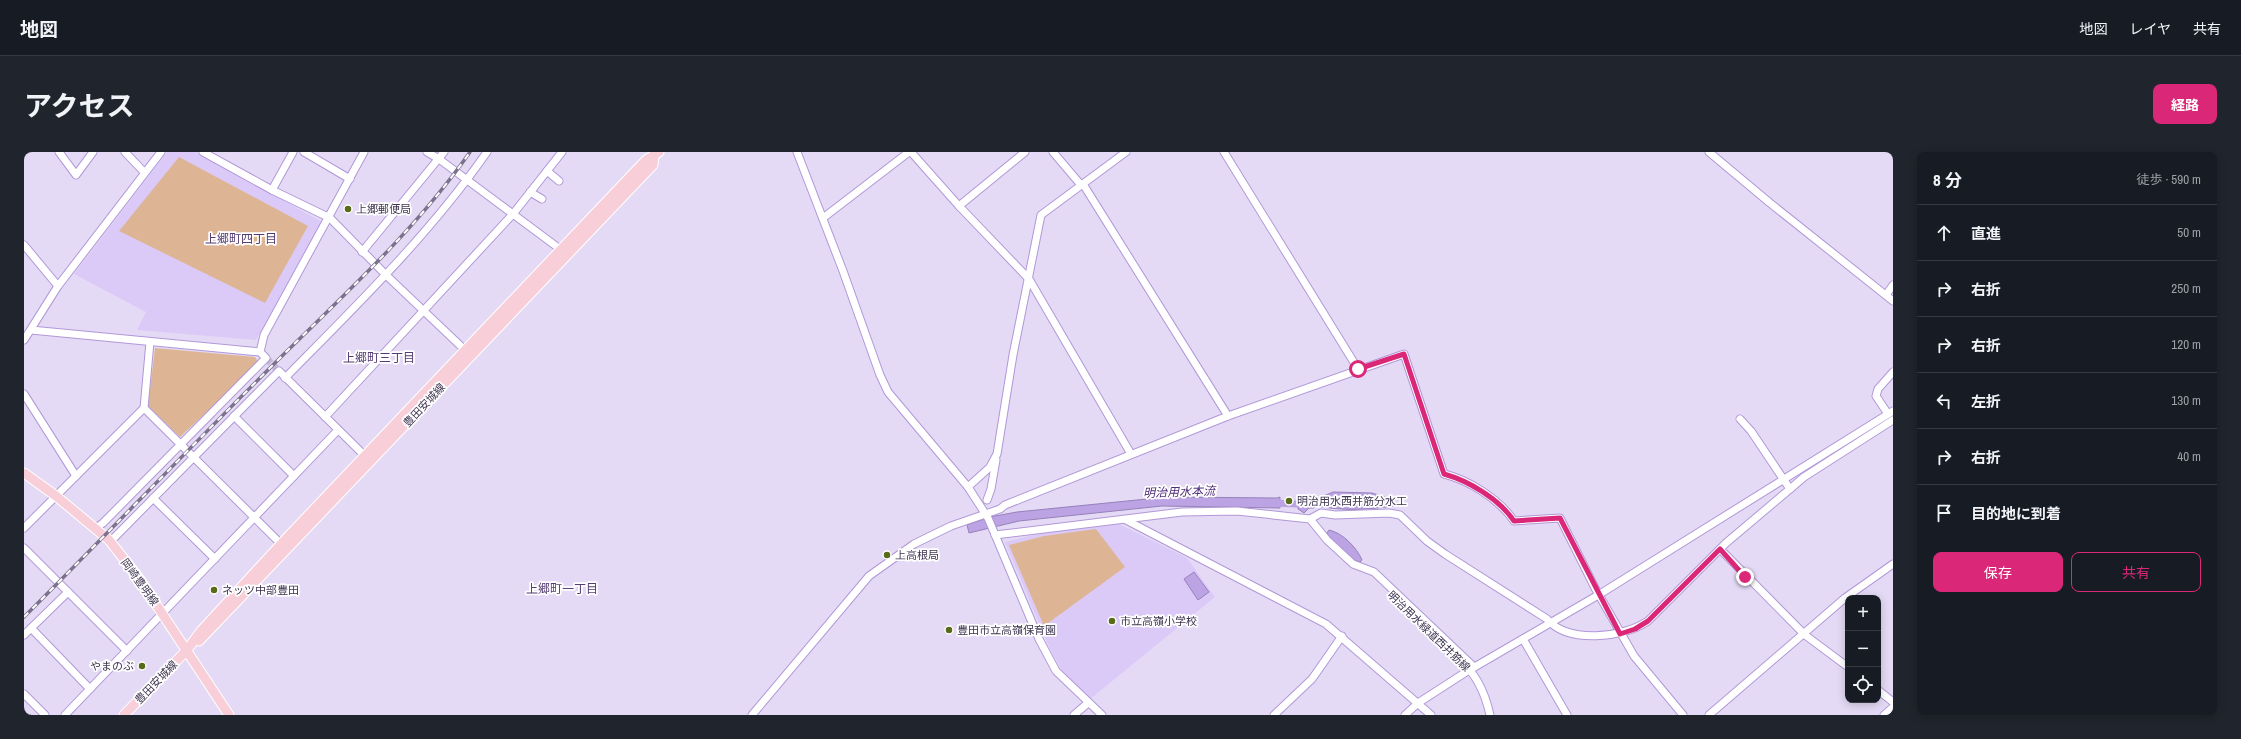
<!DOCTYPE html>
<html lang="ja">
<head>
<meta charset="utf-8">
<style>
	body { margin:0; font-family:"Archivo Narrow","Noto Sans JP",sans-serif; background:#20242c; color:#f1f3f6 }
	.controls { position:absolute; right:12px; bottom:12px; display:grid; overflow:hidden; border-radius:8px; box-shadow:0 2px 10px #0003 }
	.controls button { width:36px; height:36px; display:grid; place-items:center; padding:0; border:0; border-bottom:1px solid #363941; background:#171b24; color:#f1f3f6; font:20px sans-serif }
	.stop { position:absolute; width:12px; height:12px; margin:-9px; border:3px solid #db2777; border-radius:50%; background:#fff }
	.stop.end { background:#db2777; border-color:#fff; box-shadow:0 1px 4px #0008 }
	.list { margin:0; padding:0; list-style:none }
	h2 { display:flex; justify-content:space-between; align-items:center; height:52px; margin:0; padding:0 16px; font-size:17px }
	h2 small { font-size:13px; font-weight:400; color:#9ea1a6 }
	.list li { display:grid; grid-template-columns:26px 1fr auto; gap:12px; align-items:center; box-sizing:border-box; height:56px; padding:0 16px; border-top:1px solid #363941 }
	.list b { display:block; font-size:15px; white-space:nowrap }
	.list em { font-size:13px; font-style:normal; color:#9ea1a6 }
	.actions { display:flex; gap:8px; padding:12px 16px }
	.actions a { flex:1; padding:9px 0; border:1px solid #db2777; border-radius:8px; text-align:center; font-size:14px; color:#db2777 }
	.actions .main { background:#db2777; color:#fff }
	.icon { flex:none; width:22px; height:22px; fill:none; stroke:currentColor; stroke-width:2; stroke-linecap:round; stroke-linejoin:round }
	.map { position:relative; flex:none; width:1869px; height:563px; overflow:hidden; border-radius:8px }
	header { display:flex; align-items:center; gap:24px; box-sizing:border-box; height:56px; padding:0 20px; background:#171b24; border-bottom:1px solid #363941 }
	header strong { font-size:19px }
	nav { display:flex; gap:22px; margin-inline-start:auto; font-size:14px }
	.intro { display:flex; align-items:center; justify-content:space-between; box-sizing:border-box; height:96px; padding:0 24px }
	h1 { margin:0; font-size:28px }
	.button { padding:10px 18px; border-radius:8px; background:#db2777; color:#fff; font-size:14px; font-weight:700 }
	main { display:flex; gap:24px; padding:0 24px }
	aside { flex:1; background:#171b24; border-radius:8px; box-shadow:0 2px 10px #0003 }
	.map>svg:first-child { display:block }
	.built { fill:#dbcaf7 }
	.green { fill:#ddb594 }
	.water { fill:#bca3e4; stroke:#9682b8 }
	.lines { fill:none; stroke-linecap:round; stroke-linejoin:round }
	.canal { stroke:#bca3e4; stroke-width:7 }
	.minor-tunnel { stroke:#c3b9d4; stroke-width:7; stroke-dasharray:7 3.5; stroke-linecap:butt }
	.minor-casing { stroke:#b198d8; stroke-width:9 }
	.major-casing { stroke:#fff; stroke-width:11 }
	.minor { stroke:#fff; stroke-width:7 }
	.major { stroke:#f8cfd9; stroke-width:9 }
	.rail-casing { stroke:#7c728d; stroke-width:3.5 }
	.rail { stroke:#fff; stroke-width:2; stroke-dasharray:6; stroke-linecap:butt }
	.route { stroke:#db2777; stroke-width:5 }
	.poi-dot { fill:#576b18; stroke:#fff; stroke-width:1.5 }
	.labels { text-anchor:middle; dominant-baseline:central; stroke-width:3.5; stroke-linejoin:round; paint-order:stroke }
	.poi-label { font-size:11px; fill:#3f3550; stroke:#fff; text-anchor:start }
	.street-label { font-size:11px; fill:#3f3550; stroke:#fff }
	.neighbourhood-label { font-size:12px; fill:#543b74; stroke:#fff }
	.water-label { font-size:12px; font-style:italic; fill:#502d79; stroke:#fff }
</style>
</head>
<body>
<header>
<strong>地図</strong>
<nav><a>地図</a><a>レイヤ</a><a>共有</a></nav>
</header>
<div class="intro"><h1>アクセス</h1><a class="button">経路</a></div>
<main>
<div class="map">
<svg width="1869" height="563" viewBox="0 0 1869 563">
	<rect width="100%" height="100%" fill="#e4daf5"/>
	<g class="built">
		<polygon points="143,0 172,0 298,70 232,188 113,178 122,160 50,122"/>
		<polygon points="1095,372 1163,406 1191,445 1065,548 1037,517 1024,493 981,390 1018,381"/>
	</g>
	<g class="green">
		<polygon points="155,5 284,74 241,151 95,79"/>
		<polygon points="131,196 231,205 235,211 156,285 124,254"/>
		<polygon points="1072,377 1101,415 1020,474 985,393 1020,384"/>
	</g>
	<g class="water">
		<path d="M1309 340 1348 341 1367 347 1369 354C1343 358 1319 359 1293 354V347Z"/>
		<polygon points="1143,345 1253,346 1256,345 1256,356 1138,354 995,369 945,381 943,373 966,365 993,360"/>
		<polygon points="1274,346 1290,347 1290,356 1285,356 1280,361 1274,357"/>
		<path d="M1305 378C1319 381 1333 396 1338 408L1336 410C1324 407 1308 393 1303 381Z"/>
		<polygon points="1170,420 1185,440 1174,448 1160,427"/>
	</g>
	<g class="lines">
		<polyline class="canal" points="1247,351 1274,352 1302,349"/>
		<polyline class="minor-tunnel" points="242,206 255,219"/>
		<defs>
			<g id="minor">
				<polyline points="35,0 52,23 69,0"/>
				<polyline points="101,0 120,20"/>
				<polyline points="179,0 248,38 306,66 362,123 444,201"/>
				<polyline points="280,0 326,27"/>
				<polyline points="403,0 415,7 540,100"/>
				<polyline points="773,0 819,119 856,223 864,240 944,335 964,366 1015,487 1032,519 1078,563"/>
				<polyline points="887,0 935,54 1005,127 1107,302"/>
				<polyline points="1029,0 1057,33"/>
				<polyline points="1200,0 1334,217"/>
				<polyline points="1685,0 1746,51 1869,149"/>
				<polyline points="523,19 535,29"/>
				<polyline points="1059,32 1204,264"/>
				<polyline points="248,38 269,0"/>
				<polyline points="506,40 518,47"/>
				<polyline points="935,54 1001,0"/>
				<polyline points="799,66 885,0"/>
				<polyline points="0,93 34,134"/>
				<polyline points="338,100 420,0"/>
				<polyline points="1862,143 1869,133"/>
				<polyline points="7,178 236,200 242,206 79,371 72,376"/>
				<polyline points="0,188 34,134 137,0"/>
				<polyline points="236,200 240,183 340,0"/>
				<path d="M261 226C332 154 405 83 463 0"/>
				<polyline points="0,242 52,324"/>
				<polyline points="120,256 260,395"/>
				<polyline points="1864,262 1852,244 1854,237 1869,220"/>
				<polyline points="210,264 270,324"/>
				<polyline points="301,265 489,62 538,0"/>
				<polyline points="1716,267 1727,279 1766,337"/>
				<polyline points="944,335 966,315 973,302 989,203 1017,63 1102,0"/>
				<polyline points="129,346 191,407"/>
				<polyline points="963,348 967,337 972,308"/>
				<polyline points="1286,367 1303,388 1329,412 1350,420 1450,515"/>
				<polyline points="1102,368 1302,472 1407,563"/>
				<polyline points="0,376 120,256 126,190"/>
				<path d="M971 383 1158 360 1213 359 1286 367 1297 361 1311 363 1365 361 1376 363 1403 389 1421 402 1523 467C1544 492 1599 486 1624 469L1702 391 1766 337 1780 325 1869 268"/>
				<polyline points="86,390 255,219 344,307"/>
				<polyline points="0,396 44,440"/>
				<polyline points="1696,397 1781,483 1824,515"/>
				<polyline points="7,476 66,537"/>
				<polyline points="0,483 44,440 103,499"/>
				<polyline points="1499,487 1543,563"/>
				<path d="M1443 515C1456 529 1462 545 1466 563"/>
				<polyline points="1854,538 1869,550"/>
				<polyline points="0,542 21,563"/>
				<polyline points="41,563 314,278"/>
				<path d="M728 563 845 424 890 392 927 374 976 357 981 353 1204 264 1380 202 1420 322C1445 328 1475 347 1490 369L1536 366 1571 436 1610 504 1659 563"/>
				<polyline points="1050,563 1064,551"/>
				<polyline points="1250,563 1288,527 1318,484"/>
				<polyline points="1381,563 1394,551 1442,520 1576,442 1869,259"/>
				<polyline points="1685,563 1821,446 1869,412"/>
				<polyline points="1860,563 1869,555"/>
			</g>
			<g id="major">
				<polyline points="0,321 32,344 85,388 114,425 205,563"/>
				<polyline points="175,489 629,13 630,4"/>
				<polyline points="100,563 163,498 177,479 257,392 622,8 635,0"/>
			</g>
		</defs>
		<use href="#minor" class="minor-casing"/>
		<use href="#major" class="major-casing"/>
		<use href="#minor" class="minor"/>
		<use href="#major" class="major"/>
		<defs>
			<path id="rail" d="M0 465C87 378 172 289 260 202 325 138 393 76 446 0"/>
		</defs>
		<use href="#rail" class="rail-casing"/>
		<use href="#rail" class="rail"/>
	</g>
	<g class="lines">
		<path class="route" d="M1334 217 1380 202 1420 322C1445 329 1475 347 1490 369L1536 366 1596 482 1611 477 1624 469 1696 397 1721 425"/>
	</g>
	<g class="poi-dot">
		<circle cx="324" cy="57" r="4"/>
		<circle cx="1265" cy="349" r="4"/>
		<circle cx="863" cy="403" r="4"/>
		<circle cx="190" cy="438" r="4"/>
		<circle cx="1088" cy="469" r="4"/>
		<circle cx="925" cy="478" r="4"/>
		<circle cx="118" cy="514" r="4"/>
	</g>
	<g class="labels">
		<g class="poi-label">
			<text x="332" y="57">上郷郵便局</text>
			<text x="1273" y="349">明治用水西井筋分水工</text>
			<text x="871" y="403">上高根局</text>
			<text x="198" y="438">ネッツ中部豊田</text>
			<text x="1096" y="469">市立高嶺小学校</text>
			<text x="933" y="478">豊田市立高嶺保育園</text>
			<text x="110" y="514" text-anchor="end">やまのぶ</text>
		</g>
		<g class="street-label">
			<text transform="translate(400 253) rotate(-47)">豊田安城線</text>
			<text transform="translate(116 430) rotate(54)">岡崎豊明線</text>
			<text transform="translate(1405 479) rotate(44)">明治用水緑道西井筋線</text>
			<text transform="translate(132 530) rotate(-46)">豊田安城線</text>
		</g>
		<g class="neighbourhood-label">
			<text x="217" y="87">上郷町四丁目</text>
			<text x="355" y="206">上郷町三丁目</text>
			<text x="538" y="437">上郷町一丁目</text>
		</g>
		<g class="water-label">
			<text transform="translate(1155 340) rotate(-2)">明治用水本流</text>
		</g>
	</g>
</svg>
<div class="controls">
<button>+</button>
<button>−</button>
<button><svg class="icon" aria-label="locate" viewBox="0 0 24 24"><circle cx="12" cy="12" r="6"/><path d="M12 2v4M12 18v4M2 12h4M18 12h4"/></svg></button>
</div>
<div class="stop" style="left:1334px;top:217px"></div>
<div class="stop end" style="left:1721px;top:425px"></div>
</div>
<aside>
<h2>8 分<small>徒歩 · 590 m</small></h2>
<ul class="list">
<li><svg class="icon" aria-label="ahead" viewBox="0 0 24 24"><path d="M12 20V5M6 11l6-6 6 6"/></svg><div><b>直進</b></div><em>50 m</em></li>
<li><svg class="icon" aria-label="right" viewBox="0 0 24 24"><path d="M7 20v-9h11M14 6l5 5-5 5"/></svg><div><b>右折</b></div><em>250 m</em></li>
<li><svg class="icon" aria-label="right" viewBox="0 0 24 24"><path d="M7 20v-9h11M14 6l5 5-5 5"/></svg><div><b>右折</b></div><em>120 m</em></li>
<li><svg class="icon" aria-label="left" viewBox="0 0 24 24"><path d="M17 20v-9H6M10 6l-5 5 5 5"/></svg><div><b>左折</b></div><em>130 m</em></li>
<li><svg class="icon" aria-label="right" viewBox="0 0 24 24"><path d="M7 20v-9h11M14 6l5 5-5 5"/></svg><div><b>右折</b></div><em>40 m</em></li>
<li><svg class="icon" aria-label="arrive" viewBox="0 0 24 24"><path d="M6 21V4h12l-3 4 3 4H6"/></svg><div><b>目的地に到着</b></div></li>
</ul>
<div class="actions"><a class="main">保存</a><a>共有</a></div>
</aside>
</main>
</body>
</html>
